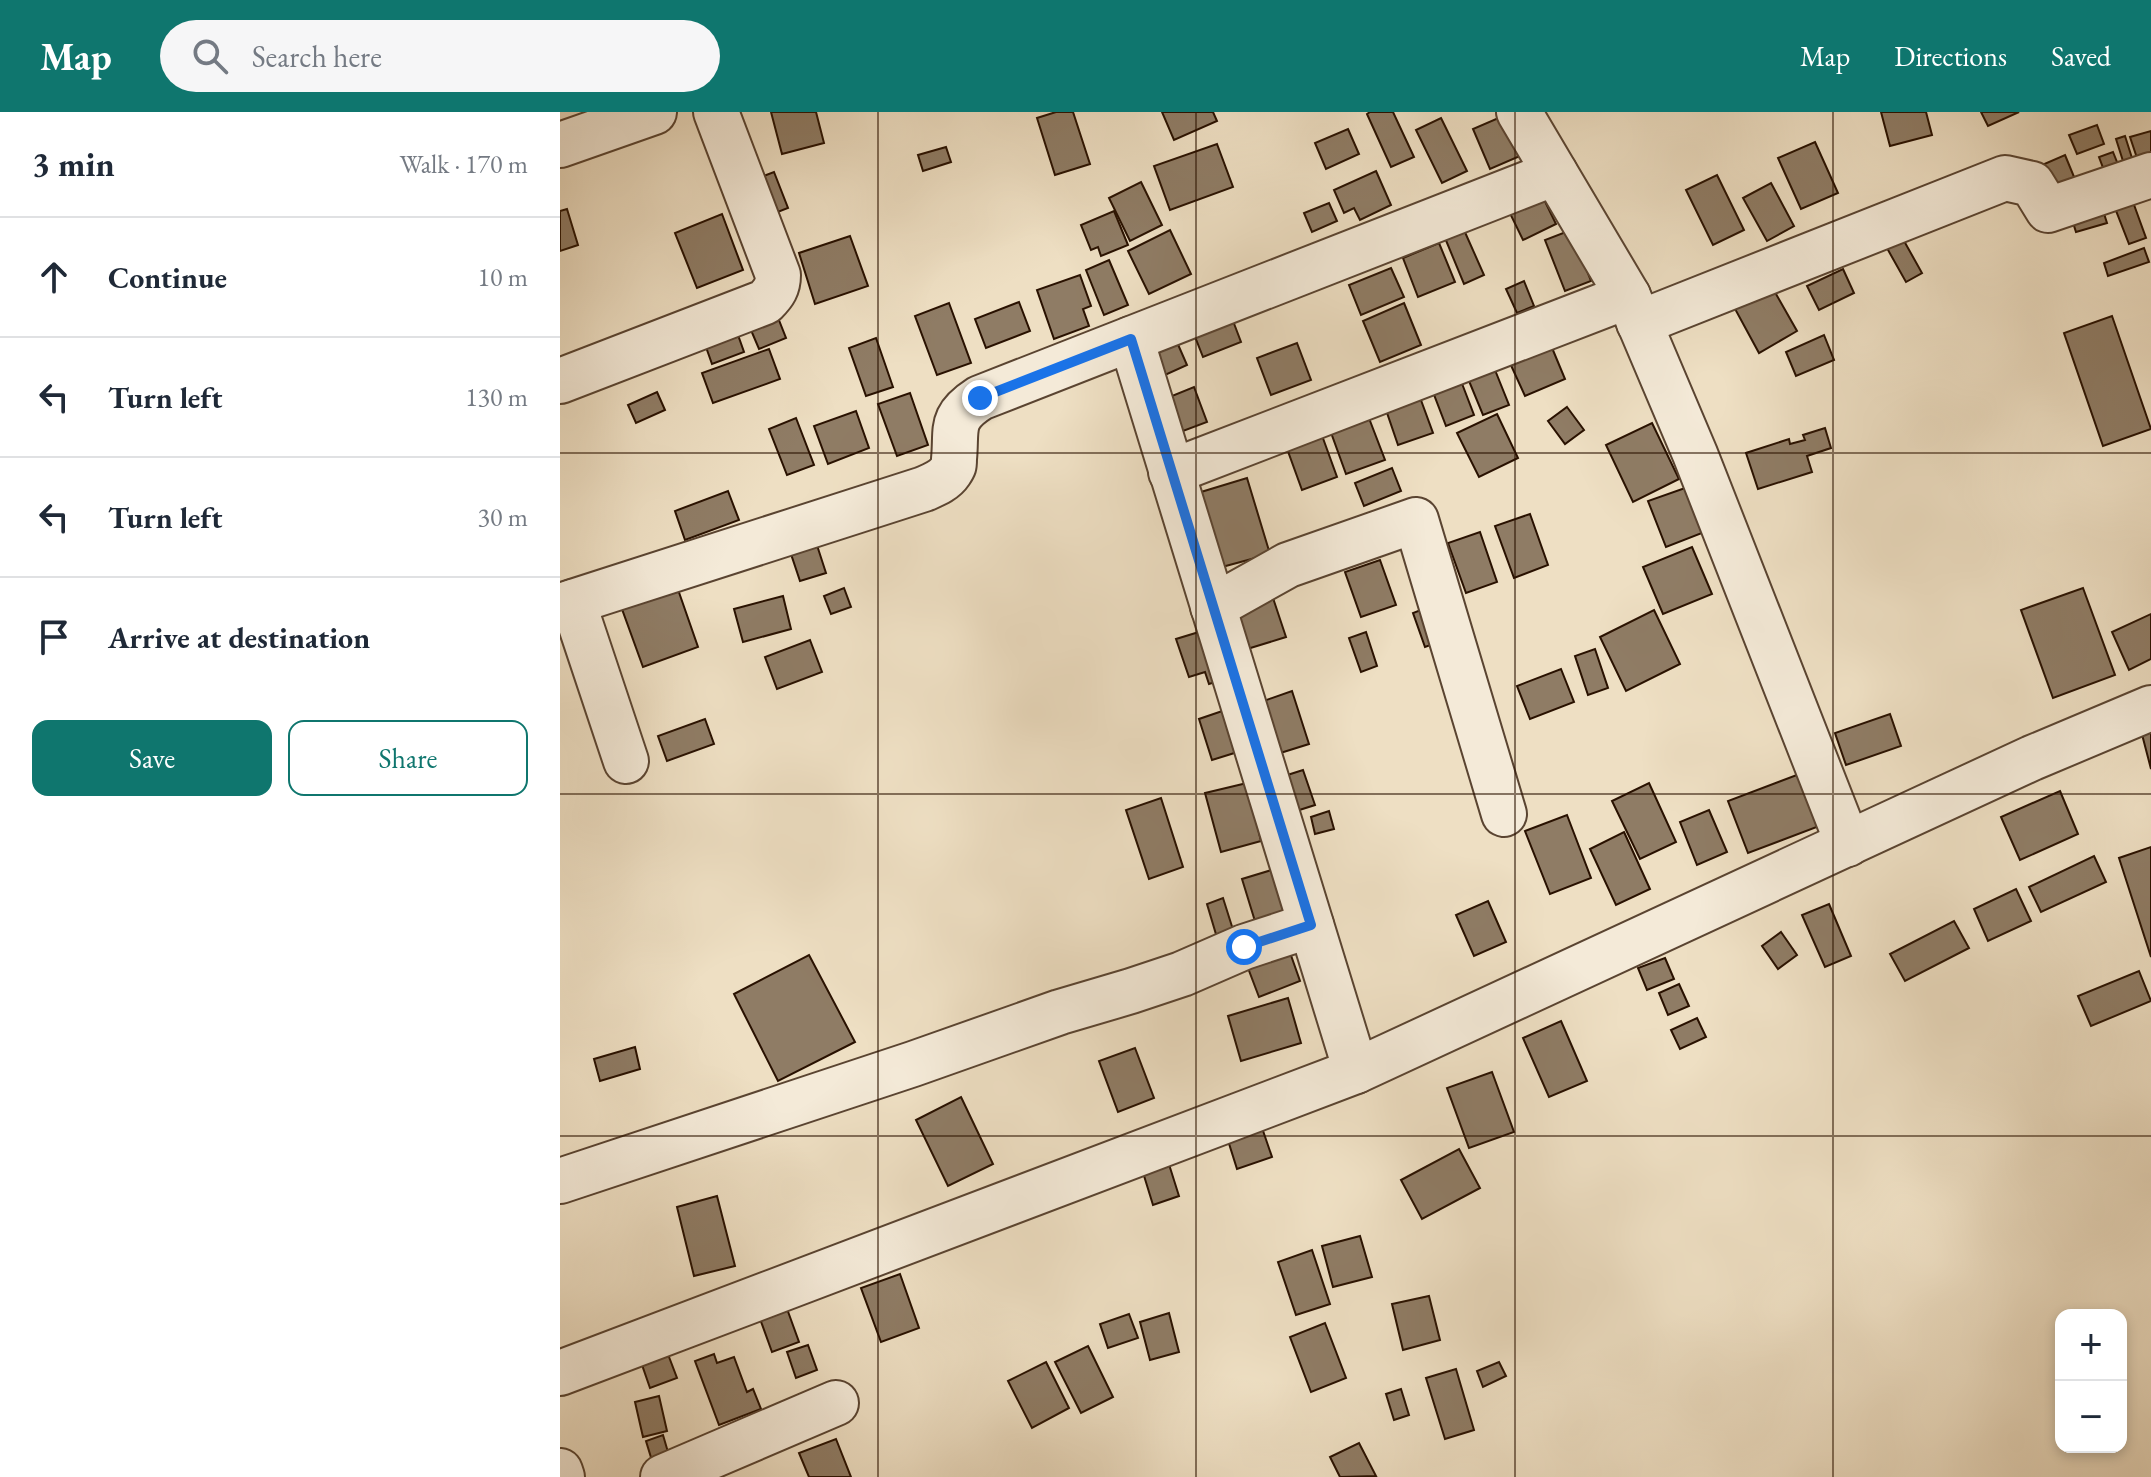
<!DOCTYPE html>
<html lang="en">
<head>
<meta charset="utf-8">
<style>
	body { margin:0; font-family:"EB Garamond",serif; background:#f6f6f7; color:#1f2937 }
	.controls { position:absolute; right:24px; bottom:24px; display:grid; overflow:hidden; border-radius:16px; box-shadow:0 4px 12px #0003 }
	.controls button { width:72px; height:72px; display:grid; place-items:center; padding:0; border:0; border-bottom:2px solid #e0e1e3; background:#fff; color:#1f2937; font:40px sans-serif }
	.stop { position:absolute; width:24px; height:24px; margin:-18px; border:6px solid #1a73e8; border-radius:50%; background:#fff }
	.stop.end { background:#1a73e8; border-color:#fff; box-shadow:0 2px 8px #0008 }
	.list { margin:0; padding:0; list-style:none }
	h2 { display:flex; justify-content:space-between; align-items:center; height:104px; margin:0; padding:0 32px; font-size:34px }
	h2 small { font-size:26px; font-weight:400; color:#747a83 }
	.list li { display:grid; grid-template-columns:52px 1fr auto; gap:24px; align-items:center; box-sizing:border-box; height:120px; padding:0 32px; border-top:2px solid #e0e1e3 }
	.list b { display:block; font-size:30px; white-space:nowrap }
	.list em { font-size:26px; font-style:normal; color:#747a83 }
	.actions { display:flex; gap:16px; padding:24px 32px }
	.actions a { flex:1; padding:18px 0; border:2px solid #0f766e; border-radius:16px; text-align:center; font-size:28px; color:#0f766e }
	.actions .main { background:#0f766e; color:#fff }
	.icon { flex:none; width:44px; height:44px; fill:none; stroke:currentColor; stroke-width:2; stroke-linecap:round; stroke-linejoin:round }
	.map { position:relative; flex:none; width:1591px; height:1365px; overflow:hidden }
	header { display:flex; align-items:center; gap:48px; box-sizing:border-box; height:112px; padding:0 40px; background:#0f766e; color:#fff }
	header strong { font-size:38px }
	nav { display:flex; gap:44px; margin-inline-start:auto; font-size:28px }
	.search { width:560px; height:72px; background:#f6f6f7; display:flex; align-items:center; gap:20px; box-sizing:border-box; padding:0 28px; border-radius:44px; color:#747a83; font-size:30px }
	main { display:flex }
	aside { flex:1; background:#fff }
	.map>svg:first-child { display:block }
	.building { fill:#8f7c65; stroke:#291100; stroke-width:2 }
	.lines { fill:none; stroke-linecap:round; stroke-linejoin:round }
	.minor-casing { stroke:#5a4431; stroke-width:48 }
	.minor { stroke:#f4ead8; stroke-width:44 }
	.route { stroke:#1a73e8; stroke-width:10 }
	.grid { fill:none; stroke:#291100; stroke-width:2; stroke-opacity:0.55 }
</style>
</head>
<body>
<header>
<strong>Map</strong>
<div class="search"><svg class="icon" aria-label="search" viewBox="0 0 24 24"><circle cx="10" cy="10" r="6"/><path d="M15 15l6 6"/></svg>Search here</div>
<nav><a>Map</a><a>Directions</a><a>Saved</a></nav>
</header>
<main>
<aside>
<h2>3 min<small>Walk · 170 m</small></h2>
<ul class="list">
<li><svg class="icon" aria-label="ahead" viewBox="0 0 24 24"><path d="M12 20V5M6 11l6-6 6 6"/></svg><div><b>Continue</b></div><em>10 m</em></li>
<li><svg class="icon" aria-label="left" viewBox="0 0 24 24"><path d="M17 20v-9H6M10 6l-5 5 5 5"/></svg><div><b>Turn left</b></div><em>130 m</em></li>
<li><svg class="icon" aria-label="left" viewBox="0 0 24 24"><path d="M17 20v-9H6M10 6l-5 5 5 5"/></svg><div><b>Turn left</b></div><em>30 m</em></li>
<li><svg class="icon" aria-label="arrive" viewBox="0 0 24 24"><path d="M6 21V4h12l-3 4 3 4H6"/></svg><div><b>Arrive at destination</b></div></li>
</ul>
<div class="actions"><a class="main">Save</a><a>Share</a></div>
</aside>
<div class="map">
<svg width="1591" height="1365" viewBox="0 0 1591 1365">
	<rect width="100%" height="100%" fill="#eedfc3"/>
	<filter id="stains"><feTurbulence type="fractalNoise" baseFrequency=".0025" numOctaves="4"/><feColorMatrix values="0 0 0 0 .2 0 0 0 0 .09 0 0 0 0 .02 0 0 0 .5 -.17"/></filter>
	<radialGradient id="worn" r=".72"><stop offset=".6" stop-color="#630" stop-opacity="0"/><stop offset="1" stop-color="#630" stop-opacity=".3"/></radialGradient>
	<g class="building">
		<polygon points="211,0 256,0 264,31 222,42"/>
		<polygon points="496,0 513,0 530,52 495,63 477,6"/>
		<polygon points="602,0 653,0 657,9 614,28"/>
		<polygon points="810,0 833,0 854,45 831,55 807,2"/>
		<polygon points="1321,0 1366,0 1372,23 1330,34"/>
		<polygon points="1421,0 1459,0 1428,14"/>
		<polygon points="943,4 960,44 930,57 913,17"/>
		<polygon points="881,6 907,59 882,71 856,18"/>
		<polygon points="1537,13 1544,32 1517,42 1509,23"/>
		<polygon points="788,17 799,42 766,57 755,31"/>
		<polygon points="1591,19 1591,45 1578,49 1570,25"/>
		<polygon points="1565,24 1572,46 1563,49 1556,27"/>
		<polygon points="1255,30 1278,81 1241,97 1218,46"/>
		<polygon points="657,32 673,75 610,98 594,54"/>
		<polygon points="386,35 391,50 363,59 358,43"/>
		<polygon points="1553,40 1559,55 1545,61 1539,45"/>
		<polygon points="1505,43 1519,77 1496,86 1482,53"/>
		<polygon points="816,59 831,93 800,108 794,96 784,101 774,78"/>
		<polygon points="214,60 228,96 205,105 191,69"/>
		<polygon points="1157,63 1184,118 1153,133 1126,78"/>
		<polygon points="581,70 602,113 570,129 549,86"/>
		<polygon points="976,71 996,112 963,128 943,87"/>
		<polygon points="1211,71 1234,114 1207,129 1183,86"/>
		<polygon points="1540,89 1547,111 1516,120 1509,98"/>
		<polygon points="1573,90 1586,126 1569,132 1555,96"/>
		<polygon points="769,91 777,109 752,120 744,101"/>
		<polygon points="7,97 18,133 0,139 0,99"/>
		<polygon points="554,99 568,133 541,144 538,135 531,138 521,113"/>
		<polygon points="162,102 183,158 137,176 115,121"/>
		<polygon points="610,118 631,162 589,182 568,139"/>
		<polygon points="904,118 924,163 904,172 885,126"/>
		<polygon points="1011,118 1031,169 1005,179 985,128"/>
		<polygon points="1339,120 1362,161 1346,170 1323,129"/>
		<polygon points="290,124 308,174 255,192 239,141"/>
		<polygon points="879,131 895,170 858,185 843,146"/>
		<polygon points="1584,136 1589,150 1548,164 1544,151"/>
		<polygon points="549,148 568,193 544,203 526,158"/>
		<polygon points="831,156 844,185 801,203 789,173"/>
		<polygon points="1283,157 1294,181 1259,198 1247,174"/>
		<polygon points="520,163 531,194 523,197 529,214 494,227 477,178"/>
		<polygon points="964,169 974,194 957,201 946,177"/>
		<polygon points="1212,175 1237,219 1199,241 1174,195"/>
		<polygon points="459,190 470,219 426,236 415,207"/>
		<polygon points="389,191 411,251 377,263 355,204"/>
		<polygon points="844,191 861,233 820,250 803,209"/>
		<polygon points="213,193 226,226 199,237 185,204"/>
		<polygon points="670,201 681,230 643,245 632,217"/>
		<polygon points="1552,204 1591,317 1543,334 1504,221"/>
		<polygon points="172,206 184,240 152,252 140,218"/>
		<polygon points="613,221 627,253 594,268 579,235"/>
		<polygon points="1264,223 1274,248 1236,264 1226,240"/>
		<polygon points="316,226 333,275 306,284 289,236"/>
		<polygon points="737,231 751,268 711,283 697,246"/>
		<polygon points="990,231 1005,267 965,284 949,249"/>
		<polygon points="209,237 220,267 153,291 142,261"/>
		<polygon points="935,258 949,293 923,303 909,269"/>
		<polygon points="901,269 914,303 886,314 873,280"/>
		<polygon points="634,275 647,310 615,322 602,288"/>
		<polygon points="97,280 105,298 76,311 68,293"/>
		<polygon points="858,280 873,321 838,333 824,292"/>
		<polygon points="350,281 368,333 337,344 318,292"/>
		<polygon points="1007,295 1024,318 1005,332 988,309"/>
		<polygon points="296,299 309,336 268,352 254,314"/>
		<polygon points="807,301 825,348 786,362 769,315"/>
		<polygon points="937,302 958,346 919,365 897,321"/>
		<polygon points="236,306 254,353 227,363 209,317"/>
		<polygon points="1092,311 1119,367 1073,390 1046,333"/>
		<polygon points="1265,316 1271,336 1247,344 1252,360 1198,377 1186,341 1229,327 1230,332 1245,328 1243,323"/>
		<polygon points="760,318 777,365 742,378 725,331"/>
		<polygon points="832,356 841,379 804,394 795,371"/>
		<polygon points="687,366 710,442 662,455 641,380"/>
		<polygon points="1125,376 1142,421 1106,435 1088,389"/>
		<polygon points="168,379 179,408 125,428 115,399"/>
		<polygon points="970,402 988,453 954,466 935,414"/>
		<polygon points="920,420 937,470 906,481 888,431"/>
		<polygon points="254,424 266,461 240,469 228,433"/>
		<polygon points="1132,435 1152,482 1103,502 1083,455"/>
		<polygon points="820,448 836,493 801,505 785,460"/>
		<polygon points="114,466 138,535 83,555 58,486"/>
		<polygon points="284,476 291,495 271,502 264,484"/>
		<polygon points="1523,476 1555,563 1493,586 1461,498"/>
		<polygon points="711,480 726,525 684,538 670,492"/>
		<polygon points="223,484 231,517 183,530 174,497"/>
		<polygon points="871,494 882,529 865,535 853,501"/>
		<polygon points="1094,498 1120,552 1066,579 1040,525"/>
		<polygon points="1591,502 1591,547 1569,558 1552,520"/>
		<polygon points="652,516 668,566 649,572 645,560 629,565 616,527"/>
		<polygon points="806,520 817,554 801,560 789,526"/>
		<polygon points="250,528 262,560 217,577 205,545"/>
		<polygon points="1035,537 1048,576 1028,583 1015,544"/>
		<polygon points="1001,557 1014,590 970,607 957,574"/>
		<polygon points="732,579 749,632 714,643 698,591"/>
		<polygon points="671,596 684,638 652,648 639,607"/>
		<polygon points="1330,602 1341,634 1286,653 1275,621"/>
		<polygon points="1591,604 1591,657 1578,607"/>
		<polygon points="145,607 154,632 107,649 98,624"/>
		<polygon points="743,658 755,693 730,701 718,666"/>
		<polygon points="1242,661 1262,713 1188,741 1168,689"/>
		<polygon points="687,671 701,729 661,740 645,681"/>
		<polygon points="1089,671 1116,730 1080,747 1052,689"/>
		<polygon points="1500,679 1518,722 1460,748 1441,705"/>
		<polygon points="601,686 623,755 589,767 566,698"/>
		<polygon points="1149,698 1167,740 1137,753 1120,710"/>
		<polygon points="769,699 774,717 755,722 751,705"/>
		<polygon points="1007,703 1031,766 990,782 965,719"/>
		<polygon points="1064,720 1090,777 1056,793 1030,737"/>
		<polygon points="1591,735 1591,845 1559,746"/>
		<polygon points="1534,744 1546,770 1481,800 1469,775"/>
		<polygon points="718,756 734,809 698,819 682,767"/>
		<polygon points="1456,777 1471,809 1428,829 1414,797"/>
		<polygon points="663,786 675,824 658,829 647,792"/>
		<polygon points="928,789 946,830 914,844 896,803"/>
		<polygon points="1269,792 1291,844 1265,855 1242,803"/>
		<polygon points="1394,809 1409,836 1345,869 1330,842"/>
		<polygon points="1221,820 1237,843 1218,857 1202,834"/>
		<polygon points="727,832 740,869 699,885 685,848"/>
		<polygon points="249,843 295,930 218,969 174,882"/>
		<polygon points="1105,846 1114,867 1087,878 1078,856"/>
		<polygon points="1579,859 1591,889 1531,914 1518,884"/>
		<polygon points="1119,872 1129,894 1108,903 1099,881"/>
		<polygon points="728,886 741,931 681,949 668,904"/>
		<polygon points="1137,906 1146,925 1120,937 1111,918"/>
		<polygon points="1001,909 1027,969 989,985 963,926"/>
		<polygon points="75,935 80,957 40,969 34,947"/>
		<polygon points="575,936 594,986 558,1000 539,949"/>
		<polygon points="932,960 954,1020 909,1036 887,976"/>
		<polygon points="401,985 433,1052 388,1074 356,1008"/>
		<polygon points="700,1010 712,1045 677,1057 666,1022"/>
		<polygon points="899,1037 920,1076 862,1107 841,1068"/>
		<polygon points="607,1046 619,1084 593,1093 581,1054"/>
		<polygon points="157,1084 175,1154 134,1164 117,1095"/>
		<polygon points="800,1124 812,1165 773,1175 762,1134"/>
		<polygon points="752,1138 770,1192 736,1203 718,1150"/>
		<polygon points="340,1162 359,1216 321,1230 301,1176"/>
		<polygon points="869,1184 880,1228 843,1238 832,1192"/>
		<polygon points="226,1194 239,1230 212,1240 199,1204"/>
		<polygon points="609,1201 619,1240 590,1248 580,1210"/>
		<polygon points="569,1202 578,1226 548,1236 540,1212"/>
		<polygon points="765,1211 786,1266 751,1280 730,1225"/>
		<polygon points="248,1233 257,1258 236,1266 227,1240"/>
		<polygon points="528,1234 553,1285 521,1301 495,1250"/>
		<polygon points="106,1237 117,1266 90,1276 80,1247"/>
		<polygon points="154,1242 157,1251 174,1245 187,1280 193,1277 201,1297 159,1313 135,1249"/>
		<polygon points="486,1250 509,1296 472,1316 448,1269"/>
		<polygon points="939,1250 946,1264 923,1275 917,1259"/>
		<polygon points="896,1257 914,1318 885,1327 866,1266"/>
		<polygon points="841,1277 849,1303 834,1308 826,1282"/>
		<polygon points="99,1284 107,1319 83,1325 75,1290"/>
		<polygon points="103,1323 110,1347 93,1352 86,1329"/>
		<polygon points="276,1327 291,1365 249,1365 239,1341"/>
		<polygon points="799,1331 816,1364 780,1365 770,1345"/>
	</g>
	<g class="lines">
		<defs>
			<g id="minor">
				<polyline points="959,0 1068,184 1135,342 1288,732"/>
				<polyline points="0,33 94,0"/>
				<polyline points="1079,211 1445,66 1472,72 1488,98 1591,63"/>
				<polyline points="571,227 796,959"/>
				<path d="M0 269 205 190C214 181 218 175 218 163L156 0"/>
				<polyline points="611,360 1068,184"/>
				<polyline points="13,490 66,649"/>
				<path d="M0 494 364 377C373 373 384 369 390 360 394 354 394 354 394 347 397 316 389 306 420 286L995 61"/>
				<polyline points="653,495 728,453 856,408 944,702"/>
				<polyline points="0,1069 353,952 500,900 571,879 622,862 684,835 751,813"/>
				<polyline points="0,1261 796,959 1472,646 1591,596"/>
				<polyline points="0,1359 2,1365"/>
				<polyline points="103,1365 276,1291"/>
			</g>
		</defs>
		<use href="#minor" class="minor-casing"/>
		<use href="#minor" class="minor"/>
	</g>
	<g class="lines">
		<polyline class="route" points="420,286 571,227 751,813 684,835"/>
	</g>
	<path class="grid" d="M318 0V1365M636 0V1365M955 0V1365M1273 0V1365M0 341H1591M0 682H1591M0 1024H1591"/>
	<rect width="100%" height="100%" filter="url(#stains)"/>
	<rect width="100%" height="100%" fill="url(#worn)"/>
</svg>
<div class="controls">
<button>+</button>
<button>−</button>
</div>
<div class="stop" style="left:684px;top:835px"></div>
<div class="stop end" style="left:420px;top:286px"></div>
</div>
</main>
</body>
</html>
